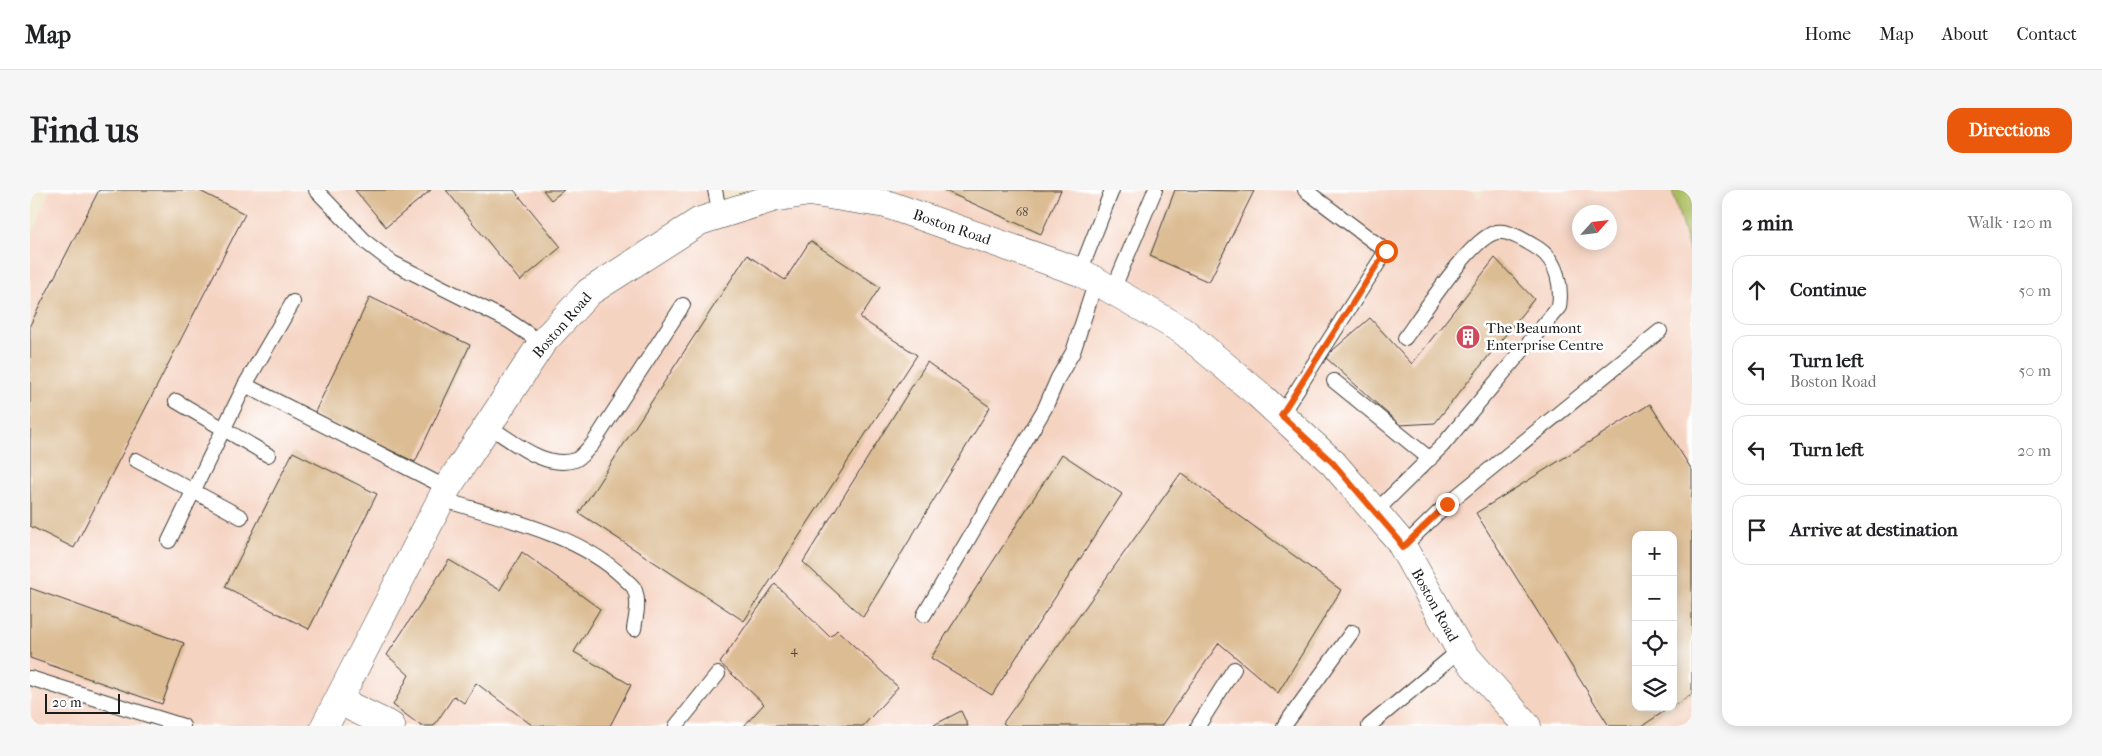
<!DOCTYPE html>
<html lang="en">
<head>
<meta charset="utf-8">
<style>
	body { margin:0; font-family:"IM FELL French Canon",serif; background:#f6f6f6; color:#202124 }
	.controls { position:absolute; right:15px; bottom:15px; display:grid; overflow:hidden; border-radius:10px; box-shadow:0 2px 12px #0003 }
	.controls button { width:45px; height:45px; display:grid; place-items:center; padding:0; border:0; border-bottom:1px solid #e0e0e0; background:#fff; color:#202124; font:25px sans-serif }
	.compass { position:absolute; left:1542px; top:15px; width:45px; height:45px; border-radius:50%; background:#fff; box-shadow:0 2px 12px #0003; rotate:63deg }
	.scale { position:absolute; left:15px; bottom:12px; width:75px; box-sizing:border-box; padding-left:5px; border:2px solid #1c1c1c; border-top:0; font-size:14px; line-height:18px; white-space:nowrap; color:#1c1c1c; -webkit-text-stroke:4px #fff; paint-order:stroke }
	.stop { position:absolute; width:15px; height:15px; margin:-11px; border:4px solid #ea580c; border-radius:50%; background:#fff }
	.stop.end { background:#ea580c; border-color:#fff; box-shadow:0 1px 5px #0008 }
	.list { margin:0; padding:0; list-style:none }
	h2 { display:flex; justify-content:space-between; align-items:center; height:65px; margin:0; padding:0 20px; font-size:21px }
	h2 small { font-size:16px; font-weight:400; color:#757577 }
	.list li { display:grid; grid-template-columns:32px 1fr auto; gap:15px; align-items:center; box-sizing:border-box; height:70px; margin:0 10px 10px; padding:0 10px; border:1px solid #e0e0e0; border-radius:15px }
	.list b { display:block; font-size:19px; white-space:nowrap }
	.list p { margin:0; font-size:16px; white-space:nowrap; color:#757577 }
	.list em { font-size:16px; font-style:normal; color:#757577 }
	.icon { flex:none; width:28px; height:28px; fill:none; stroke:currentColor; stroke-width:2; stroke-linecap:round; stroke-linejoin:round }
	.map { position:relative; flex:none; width:1662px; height:536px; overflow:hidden; border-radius:15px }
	header { display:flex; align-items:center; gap:30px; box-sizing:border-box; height:70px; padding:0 25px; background:#fff; border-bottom:1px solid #e0e0e0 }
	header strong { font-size:24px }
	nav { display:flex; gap:28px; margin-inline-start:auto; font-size:18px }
	.intro { display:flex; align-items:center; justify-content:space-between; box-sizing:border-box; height:120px; padding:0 30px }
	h1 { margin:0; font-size:35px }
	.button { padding:12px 22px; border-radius:15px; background:#ea580c; color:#fff; font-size:18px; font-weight:700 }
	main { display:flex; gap:30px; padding:0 30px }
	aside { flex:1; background:#fff; border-radius:15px; box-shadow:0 2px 12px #0003 }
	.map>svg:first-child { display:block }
	.built { fill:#f5d3c1; fill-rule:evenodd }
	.green { fill:#abbd61; stroke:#646c3e }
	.building { fill:#dbbc93 }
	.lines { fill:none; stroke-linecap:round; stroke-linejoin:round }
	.lane-casing { stroke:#3c3a35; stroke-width:16 }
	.street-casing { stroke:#3c3a35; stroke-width:29 }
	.lane { stroke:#fff; stroke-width:14 }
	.street { stroke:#fff; stroke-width:28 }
	.route { stroke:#ea580c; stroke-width:6 }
	.labels { text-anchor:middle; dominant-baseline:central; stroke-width:5; stroke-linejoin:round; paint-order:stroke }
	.number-label { font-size:12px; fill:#4c443a }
	.street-label { font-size:15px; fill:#1c1c1c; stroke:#fff }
	.poi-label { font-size:15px; fill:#1c1c1c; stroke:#fff; text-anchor:start }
</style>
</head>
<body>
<header>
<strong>Map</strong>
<nav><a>Home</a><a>Map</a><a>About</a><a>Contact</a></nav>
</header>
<div class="intro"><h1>Find us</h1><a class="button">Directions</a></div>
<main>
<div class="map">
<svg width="1662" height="536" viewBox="0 0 1662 536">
	<rect width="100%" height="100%" fill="#fff"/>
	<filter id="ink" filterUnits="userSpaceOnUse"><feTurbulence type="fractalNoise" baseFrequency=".02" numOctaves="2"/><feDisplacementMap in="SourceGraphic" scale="10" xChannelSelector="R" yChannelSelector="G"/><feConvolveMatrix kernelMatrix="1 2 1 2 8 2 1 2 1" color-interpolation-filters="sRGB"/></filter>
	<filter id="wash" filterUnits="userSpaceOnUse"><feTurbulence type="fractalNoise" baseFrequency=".0096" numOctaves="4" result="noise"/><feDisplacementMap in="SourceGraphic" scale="20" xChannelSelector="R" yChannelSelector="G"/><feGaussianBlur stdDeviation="1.12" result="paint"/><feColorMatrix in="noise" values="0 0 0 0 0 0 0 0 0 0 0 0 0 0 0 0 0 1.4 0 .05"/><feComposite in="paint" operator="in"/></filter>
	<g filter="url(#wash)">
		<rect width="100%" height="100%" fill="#eee3c5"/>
		<path class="built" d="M20 0H690L692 11 761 0H1442L1449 8 1455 0H1647L1662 31V536H0V53ZM1550 22H1580V52H1550ZM1606 345H1643V517H1606Z"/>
		<polygon class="green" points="1642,0 1662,0 1662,70"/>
		<g id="blocks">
			<g class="building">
				<polygon points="69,0 168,0 215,24 44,358 0,336 0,135"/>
				<polygon points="325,0 401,0 356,37"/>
				<polygon points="416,0 484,0 531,57 490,91"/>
				<polygon points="513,0 534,0 521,10"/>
				<polygon points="913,0 1031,0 1011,44"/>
				<polygon points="1145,0 1224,1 1179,92 1120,66"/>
				<polygon points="780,51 850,97 830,128 887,165 714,431 549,323 717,65 755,90"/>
				<polygon points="1465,68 1504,109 1405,233 1370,235 1295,167 1340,128 1382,174"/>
				<polygon points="340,107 440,155 385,272 284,224"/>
				<polygon points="897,172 960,217 833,427 773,372"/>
				<polygon points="1620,214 1662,280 1662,504 1643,516 1643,345 1606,345 1606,517 1641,517 1612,536 1579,536 1446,323"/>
				<polygon points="263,262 347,304 279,439 195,397"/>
				<polygon points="1032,264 1092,304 962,505 901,468"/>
				<polygon points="1151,283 1311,400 1248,503 1189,453 1131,536 977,536 973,533"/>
				<polygon points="492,362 570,419 544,462 601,495 580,536 503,536 446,493 434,513 424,506 404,536 391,536 363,515 379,485 357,465 419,370 470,400"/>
				<polygon points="745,394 800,447 807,440 868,497 833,536 714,536 734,514 690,473"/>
				<polygon points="0,398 154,453 132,514 0,468"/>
				<polygon points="931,521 938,536 902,536"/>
			</g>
		</g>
	</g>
	<g filter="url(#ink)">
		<use href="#blocks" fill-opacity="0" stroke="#3c3a35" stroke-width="1"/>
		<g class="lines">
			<defs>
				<g id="lane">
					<polyline points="286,0 337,53 363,73 479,131 512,153"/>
					<polyline points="685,0 690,25"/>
					<polyline points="1050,82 1082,0"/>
					<polyline points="1083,100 1125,0"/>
					<polyline points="1304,191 1400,269"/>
					<polyline points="215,195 263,112"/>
					<polyline points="146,211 238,265"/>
					<polyline points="1251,225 1356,61 1275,0"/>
					<path d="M458 236C482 250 514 280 545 270 551 268 557 259 562 255L653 115"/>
					<polyline points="106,270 211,327"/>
					<path d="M411 309C470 328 547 343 593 387 596 390 601 394 604 398 610 411 606 426 604 439"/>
					<path d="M1345 322 1412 256 1529 117C1532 97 1528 72 1509 59 1499 53 1480 40 1467 42 1442 46 1391 126 1375 148"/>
					<polyline points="139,351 215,195 417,298"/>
					<polyline points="1372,358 1417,314 1630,141"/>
					<polyline points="894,425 1015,218 1028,188 1043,162 1066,91"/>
					<polyline points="0,488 153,536"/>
					<polyline points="646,536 688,484"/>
					<polyline points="1168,536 1204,479"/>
					<polyline points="1254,536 1322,442"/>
					<polyline points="1339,536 1430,460"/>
				</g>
				<g id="street">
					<polyline points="309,511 361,536"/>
					<polyline points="295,536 417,298 512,153 559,102 670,31 743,8 779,2 856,14 1050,82 1152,140 1228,204 1303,273 1369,350 1430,460 1497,536"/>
				</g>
			</defs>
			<use href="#lane" class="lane-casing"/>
			<use href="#street" class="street-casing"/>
			<use href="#lane" class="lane"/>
			<use href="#street" class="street"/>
		</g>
	</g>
	<g class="lines" filter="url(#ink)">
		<polyline class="route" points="1356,61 1251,225 1303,273 1369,350 1372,358 1417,314"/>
	</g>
	<defs>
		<symbol id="building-disc" viewBox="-11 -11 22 22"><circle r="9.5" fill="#d1495b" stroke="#fff"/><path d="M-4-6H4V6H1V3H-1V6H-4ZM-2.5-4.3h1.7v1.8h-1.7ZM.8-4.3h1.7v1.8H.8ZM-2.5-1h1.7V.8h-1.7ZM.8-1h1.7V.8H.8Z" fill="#fff"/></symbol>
	</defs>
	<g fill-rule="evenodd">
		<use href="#building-disc" x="1424" y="133" width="28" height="28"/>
	</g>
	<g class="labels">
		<g class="number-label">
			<text x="992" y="22">68</text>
			<text x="764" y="460">4</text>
		</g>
		<g class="street-label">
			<text transform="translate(922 37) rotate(19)">Boston Road</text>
			<text transform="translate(532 135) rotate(-49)">Boston Road</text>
			<text transform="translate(1405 415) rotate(61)">Boston Road</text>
		</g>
		<g class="poi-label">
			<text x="1456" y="138">The Beaumont<tspan x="1456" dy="17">Enterprise Centre</tspan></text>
		</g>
	</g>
</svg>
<div class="controls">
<button>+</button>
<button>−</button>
<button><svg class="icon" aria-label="locate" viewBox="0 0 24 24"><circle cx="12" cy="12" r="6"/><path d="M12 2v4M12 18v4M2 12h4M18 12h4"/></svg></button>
<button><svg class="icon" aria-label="layers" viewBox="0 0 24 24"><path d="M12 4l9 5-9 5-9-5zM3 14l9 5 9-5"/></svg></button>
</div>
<svg class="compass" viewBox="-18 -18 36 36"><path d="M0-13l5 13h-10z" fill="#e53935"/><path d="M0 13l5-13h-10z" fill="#757577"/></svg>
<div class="scale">20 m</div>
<div class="stop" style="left:1356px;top:61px"></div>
<div class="stop end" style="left:1417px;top:314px"></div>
</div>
<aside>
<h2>2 min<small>Walk · 120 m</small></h2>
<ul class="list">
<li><svg class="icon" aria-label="ahead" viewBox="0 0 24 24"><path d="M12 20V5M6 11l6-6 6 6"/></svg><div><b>Continue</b></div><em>50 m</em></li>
<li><svg class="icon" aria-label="left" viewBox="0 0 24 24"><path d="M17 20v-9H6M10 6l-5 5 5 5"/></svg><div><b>Turn left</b><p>Boston Road</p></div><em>50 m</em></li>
<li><svg class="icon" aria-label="left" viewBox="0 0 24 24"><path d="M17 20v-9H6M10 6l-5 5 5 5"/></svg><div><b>Turn left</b></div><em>20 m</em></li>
<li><svg class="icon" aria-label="arrive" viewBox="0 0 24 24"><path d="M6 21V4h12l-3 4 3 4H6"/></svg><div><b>Arrive at destination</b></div></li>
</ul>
</aside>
</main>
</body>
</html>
